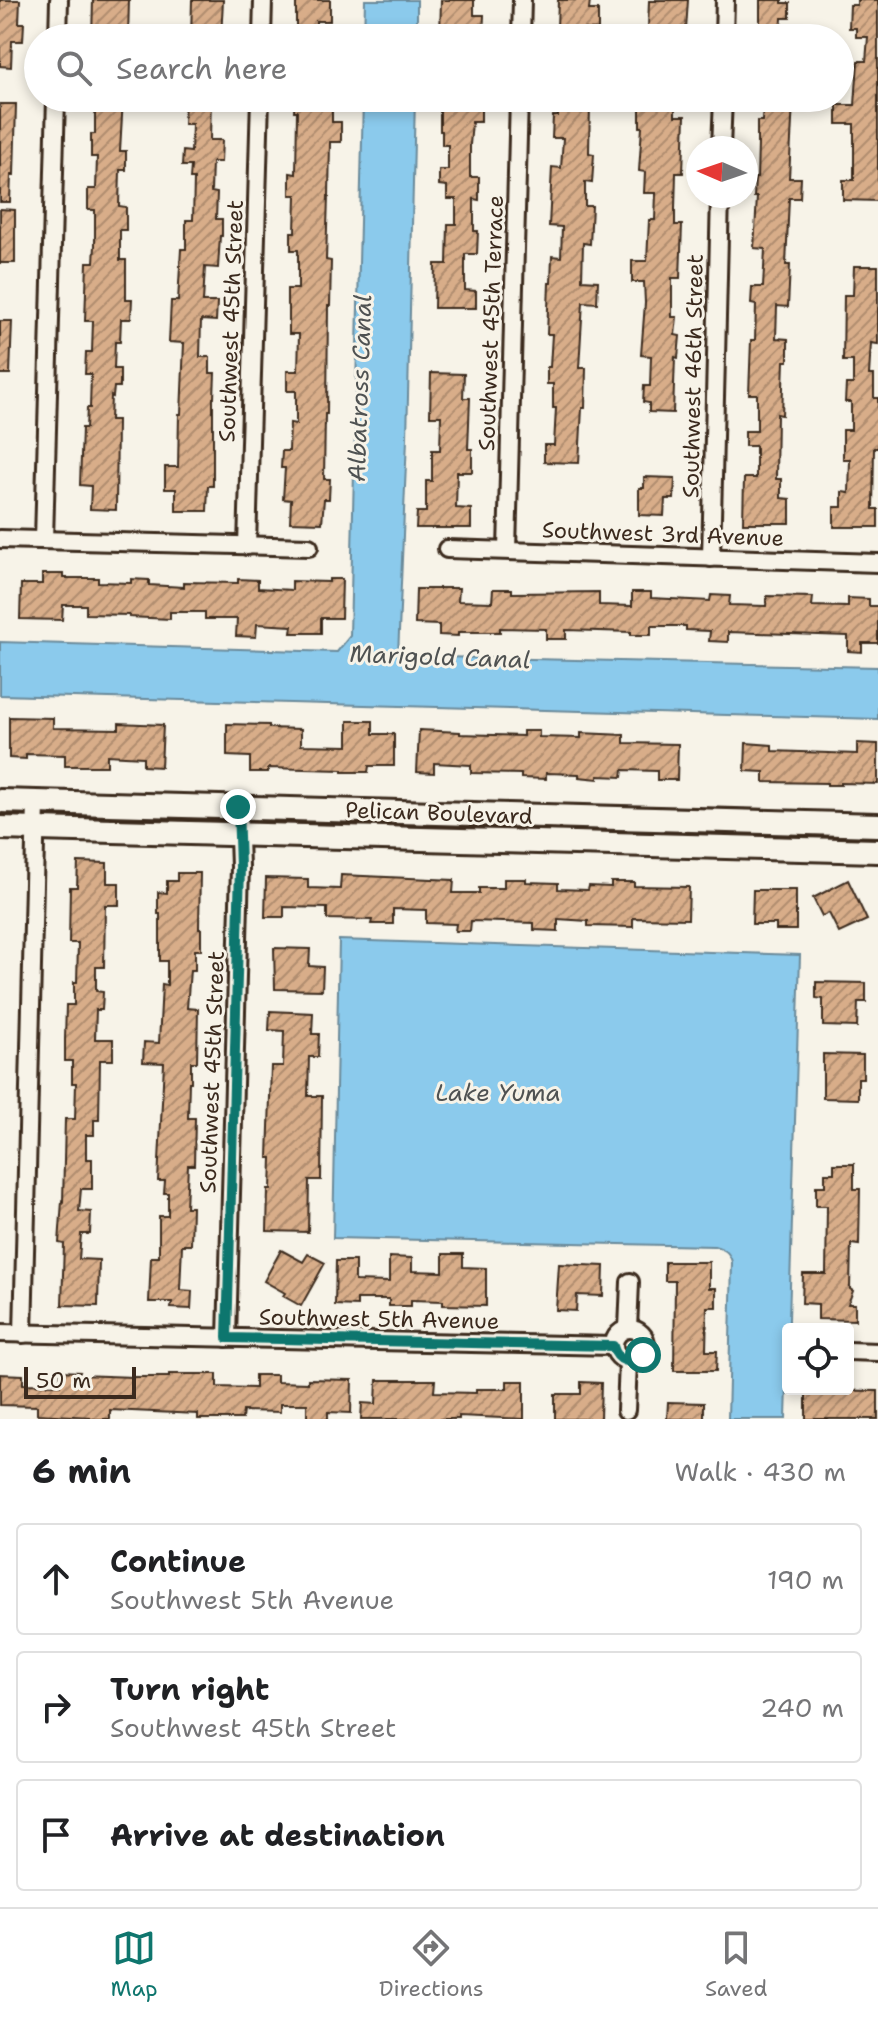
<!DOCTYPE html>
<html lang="en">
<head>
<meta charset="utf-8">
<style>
	body { margin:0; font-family:"Shantell Sans",sans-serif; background:#f2f2f2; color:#202124 }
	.controls { position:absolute; right:24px; bottom:24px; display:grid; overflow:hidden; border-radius:8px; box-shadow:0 4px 12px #0003 }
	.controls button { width:72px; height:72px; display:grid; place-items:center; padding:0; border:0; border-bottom:2px solid #e0e0e0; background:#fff; color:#202124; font:40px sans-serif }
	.compass { position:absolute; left:686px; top:136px; width:72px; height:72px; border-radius:50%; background:#fff; box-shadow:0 4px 12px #0003; rotate:272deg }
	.scale { position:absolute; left:24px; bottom:20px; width:112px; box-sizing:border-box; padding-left:8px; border:4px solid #3b2a1e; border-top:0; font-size:22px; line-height:28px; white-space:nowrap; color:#3b2a1e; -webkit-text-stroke:6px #f7f3e8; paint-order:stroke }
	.stop { position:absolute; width:24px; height:24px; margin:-18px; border:6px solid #0f766e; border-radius:50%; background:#fff }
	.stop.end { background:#0f766e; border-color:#fff; box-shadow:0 2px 8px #0008 }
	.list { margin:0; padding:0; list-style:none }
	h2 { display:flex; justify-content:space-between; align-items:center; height:104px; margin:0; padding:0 32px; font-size:34px }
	h2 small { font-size:26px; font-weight:400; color:#757577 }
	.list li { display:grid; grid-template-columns:52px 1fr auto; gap:24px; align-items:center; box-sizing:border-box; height:112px; margin:0 16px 16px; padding:0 16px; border:2px solid #e0e0e0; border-radius:8px }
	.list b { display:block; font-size:30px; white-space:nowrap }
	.list p { margin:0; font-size:26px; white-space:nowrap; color:#757577 }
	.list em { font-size:26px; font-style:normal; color:#757577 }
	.icon { flex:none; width:44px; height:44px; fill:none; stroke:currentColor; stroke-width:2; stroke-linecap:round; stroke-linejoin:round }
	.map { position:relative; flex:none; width:878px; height:1419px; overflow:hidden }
	.search { position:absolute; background:#fff; box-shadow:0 4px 12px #0003; left:24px; right:24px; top:24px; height:88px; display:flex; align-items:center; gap:20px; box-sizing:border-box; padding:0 28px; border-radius:44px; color:#757577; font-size:30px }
	.sheet { height:488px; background:#fff }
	nav { display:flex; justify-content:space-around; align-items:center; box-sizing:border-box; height:112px; border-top:2px solid #e0e0e0; background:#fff; font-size:22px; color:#757577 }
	nav a { display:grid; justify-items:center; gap:4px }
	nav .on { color:#0f766e }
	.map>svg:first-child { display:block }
	.water { fill:#8bcaec; stroke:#6b8a9a; stroke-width:2 }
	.building { fill:url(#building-hatch); stroke:#3b2a1e; stroke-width:2 }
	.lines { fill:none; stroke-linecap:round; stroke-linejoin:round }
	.street-casing { stroke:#3b2a1e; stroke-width:22 }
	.secondary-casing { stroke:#3b2a1e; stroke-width:28 }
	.street { stroke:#f7f3e8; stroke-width:16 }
	.secondary { stroke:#f7f3e8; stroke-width:22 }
	.route { stroke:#0f766e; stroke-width:10 }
	.labels { text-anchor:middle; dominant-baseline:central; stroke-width:6; stroke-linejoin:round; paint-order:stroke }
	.street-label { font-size:22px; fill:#3b2a1e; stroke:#f7f3e8 }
	.water-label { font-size:24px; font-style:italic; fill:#4f5252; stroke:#f7f3e8 }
</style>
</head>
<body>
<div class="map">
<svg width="878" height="1419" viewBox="0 0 878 1419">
	<defs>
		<pattern id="building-hatch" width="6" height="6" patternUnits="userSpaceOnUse" patternTransform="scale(2)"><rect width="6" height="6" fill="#d8ad89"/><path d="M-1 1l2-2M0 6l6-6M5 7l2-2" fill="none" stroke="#b08d6f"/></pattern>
	</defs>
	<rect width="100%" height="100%" fill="#f7f3e8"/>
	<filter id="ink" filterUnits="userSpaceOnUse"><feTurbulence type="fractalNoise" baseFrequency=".0125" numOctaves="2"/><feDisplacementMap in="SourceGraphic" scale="16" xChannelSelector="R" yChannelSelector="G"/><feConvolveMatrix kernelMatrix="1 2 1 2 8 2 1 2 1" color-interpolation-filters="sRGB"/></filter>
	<g filter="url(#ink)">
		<g class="water">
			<polygon points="365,0 417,0 417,38 364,38"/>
			<polygon points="363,98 415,98 407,439 398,656 878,667 878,719 0,695 0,642 337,652 350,636"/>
			<path d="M339 940 800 955 786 1419H728L732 1262C729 1251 724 1249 714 1246L333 1238Z"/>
		</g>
		<g class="building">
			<polygon points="0,0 20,0 19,23 24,23 23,41 12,41 11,67 0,66"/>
			<polygon points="93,0 129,0 128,38 92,38"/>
			<polygon points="192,0 223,0 221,38 191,38"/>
			<polygon points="296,0 330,0 330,21 316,21 316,30 296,30"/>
			<polygon points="441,0 474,0 474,15 484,15 483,37 440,36"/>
			<polygon points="558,0 590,0 589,10 598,10 598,30 557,28"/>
			<polygon points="656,0 688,0 686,30 648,28 649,1 656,1"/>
			<polygon points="760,0 782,0 782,3 790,3 790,18 782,18 781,36 760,35"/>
			<polygon points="857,0 878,0 878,201 843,200 843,180 854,180 854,124 837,124 837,105 855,105 858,61 866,61 868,37 856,37 856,28 849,28 850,5 857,5"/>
			<polygon points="95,98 123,98 120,151 126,151 126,170 120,170 119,206 126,207 126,230 120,230 120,260 126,260 126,299 132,299 131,319 121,319 120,342 115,342 114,369 120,369 120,387 114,387 113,397 111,396 110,420 117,420 116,510 90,509 91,486 80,485 82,428 86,428 87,408 90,408 91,374 85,374 86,352 92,352 93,321 85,321 87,262 94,262 95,246 95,210 88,210 88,189 96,189 97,157 91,157 91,134 95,134"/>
			<polygon points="185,98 211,98 210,140 222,140 221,162 212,162 211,192 217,193 216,219 222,219 222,236 220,236 218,268 205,267 203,302 217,302 216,321 201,320 200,357 210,357 210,373 215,373 214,398 213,398 213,486 208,486 207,511 176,511 176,489 165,489 165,467 178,467 179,414 181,414 184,343 169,342 171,301 178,301 181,249 186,249 186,220 193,220 194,179 190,179 191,166 182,166 183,151 191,152 192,124 184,124"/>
			<polygon points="295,98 332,98 332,122 341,122 341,142 330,142 329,196 328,196 326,260 331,261 330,306 328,306 327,414 325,414 324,479 330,479 329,499 324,499 322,523 290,522 291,500 283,499 285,468 281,468 282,451 289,451 290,423 296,424 296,391 287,391 287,371 298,371 299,334 289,334 289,306 287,305 287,289 298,289 298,250 291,250 291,232 295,232 296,195 290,195 290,173 296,174 297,111 294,111"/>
			<polygon points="558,98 579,98 578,104 590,105 589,153 594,154 592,183 585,182 585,206 592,206 590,244 583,243 582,280 598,281 597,303 583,302 579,368 586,368 585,408 582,408 579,463 544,462 544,445 554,445 556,408 553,408 553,384 547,384 547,367 550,367 552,334 547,334 549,283 551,283 552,256 561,257 562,227 549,226 552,167 561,168 563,138 552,138 553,116 558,116"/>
			<polygon points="640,98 675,98 675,116 685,116 683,173 676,173 675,209 675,225 682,225 680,278 672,278 672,317 677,317 675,335 680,336 678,358 675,357 673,413 649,412 649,403 643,402 644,386 650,386 651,356 641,355 645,303 644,282 632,282 632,261 647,261 649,220 655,220 656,193 644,193 645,172 639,171 642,127 640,127"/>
			<polygon points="763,101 793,102 789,178 801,178 800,198 789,198 786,265 790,265 788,307 777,306 776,338 788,339 788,361 784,361 782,415 777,414 776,479 781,479 781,498 790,499 790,523 743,523 744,478 756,478 756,446 745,446 745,431 757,431 757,394 749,394 751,340 755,340 756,305 751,304 752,287 763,287 765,249 754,248 757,197 754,197 755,178 757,178 758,143 757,143 757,121 762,121"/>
			<polygon points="440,102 481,103 481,122 472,122 470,145 470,177 479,177 479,200 474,199 474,231 478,231 477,254 465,254 465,290 476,291 476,308 434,308 435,264 447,264 448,224 456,224 456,199 447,199 447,186 439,185 439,170 448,170 448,145 442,145 442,131 440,131"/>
			<polygon points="0,104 16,104 14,175 11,175 10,202 0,202"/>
			<polygon points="0,209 15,210 15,263 0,263"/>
			<polygon points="854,266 878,266 878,344 871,343 869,375 874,375 874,398 878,398 878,448 874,448 873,509 878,509 878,527 834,527 834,507 842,507 842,492 849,493 850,459 843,459 843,430 851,430 851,402 845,402 846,384 853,384 853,361 843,361 844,295 853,295"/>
			<polygon points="0,321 12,321 10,374 0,374"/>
			<polygon points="431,373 464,374 463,398 470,398 468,449 472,449 472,472 457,472 456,508 471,509 471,528 416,528 417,512 426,512 426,481 432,481 432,450 440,450 441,416 430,416"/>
			<polygon points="644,477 675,478 674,499 665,499 664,516 639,515 639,488 644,488"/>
			<polygon points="42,574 63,574 63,578 98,578 98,582 131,583 131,579 149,580 149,585 184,587 184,582 238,583 238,579 258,580 258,588 292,590 292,581 329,582 329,579 342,579 341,618 321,618 321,633 291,633 292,626 257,624 256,637 236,636 237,619 205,619 205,612 170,612 170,619 129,617 129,615 86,614 86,605 63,605 62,620 20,619 21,584 42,584"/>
			<polygon points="439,588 459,588 458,601 492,602 493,589 512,589 512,593 599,592 599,605 632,606 632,592 651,592 651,598 710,601 711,595 730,596 729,605 766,606 767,596 813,597 812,606 848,607 848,598 869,599 869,606 878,606 878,643 862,643 862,652 848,651 848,636 728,632 728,642 709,641 710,631 686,630 686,626 651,626 651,635 631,635 631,632 566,630 566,639 546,639 546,629 500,628 500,632 458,632 458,636 439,635 439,625 415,624 416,589 439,589"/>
			<polygon points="9,717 53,718 53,728 119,729 119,723 163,725 161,767 143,766 143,757 107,755 107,766 65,766 65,755 26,754 26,759 9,758"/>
			<polygon points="348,721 373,721 373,734 394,734 394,766 369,766 368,772 342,772 342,770 268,768 268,772 250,772 250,757 227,756 227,724 269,725 269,728 301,729 301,745 348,746"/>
			<polygon points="419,730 460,732 460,734 523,736 523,731 539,731 539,737 581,738 581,733 624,735 624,743 678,744 677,780 657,780 657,771 623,770 622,777 598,776 598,779 579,777 579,774 546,773 546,779 521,778 521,774 471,773 471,765 434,763 434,773 417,772"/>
			<polygon points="746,743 772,745 772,751 857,754 857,743 878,744 878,784 841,783 841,785 827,785 827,783 764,782 764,772 745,771"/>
			<polygon points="78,862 107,863 107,883 119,883 119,905 105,905 104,967 96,967 96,991 103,992 102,1010 96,1010 95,1039 113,1039 113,1060 100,1060 99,1120 94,1120 94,1135 86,1135 86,1159 92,1159 92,1189 81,1189 79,1211 91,1212 90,1234 81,1234 79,1259 99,1260 98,1306 62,1305 64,1244 59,1243 62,1201 63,1202 65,1119 75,1119 76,1083 72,1083 72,1061 65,1061 65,1039 66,1005 74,1005 74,982 77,982 78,943 69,943 70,887 77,887"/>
			<polygon points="177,873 200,873 199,928 201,928 201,950 195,950 195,970 190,970 187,1008 198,1009 197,1062 191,1062 191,1082 189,1082 188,1118 195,1118 194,1165 188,1165 186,1207 192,1207 191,1245 182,1245 180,1290 192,1291 191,1309 171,1308 172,1302 149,1302 151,1257 159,1257 159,1216 168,1216 168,1193 164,1193 165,1181 158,1181 164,1063 143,1062 144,1042 159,1043 162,984 167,985 167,961 160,961 160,914 158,914 158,892 167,893 167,881 177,881"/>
			<polygon points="341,875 454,880 453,893 479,893 479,888 504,888 504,879 526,879 526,882 558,883 558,889 588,890 589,886 611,887 611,882 634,882 634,886 689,887 688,919 633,918 633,927 588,926 588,921 558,919 558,931 534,930 534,923 471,921 470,931 455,931 456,924 426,923 426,910 393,909 393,924 371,924 372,920 327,919 327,908 284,907 284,917 265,917 266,878 308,879 308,888 340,889"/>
			<polygon points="848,880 867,920 839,933 829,913 822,916 813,898"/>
			<polygon points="753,890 796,890 796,930 776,930 776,924 752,924"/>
			<polygon points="274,948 310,949 309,966 323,967 322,990 275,989"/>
			<polygon points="816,982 866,983 866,1002 858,1002 857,1027 823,1026 823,999 816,998"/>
			<polygon points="270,1011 313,1013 312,1034 319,1034 318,1057 309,1057 308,1096 322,1096 321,1180 309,1180 308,1232 267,1231 268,1189 271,1189 272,1158 268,1158 271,1066 283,1066 284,1031 269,1030"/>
			<polygon points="823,1054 863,1055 863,1078 858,1078 858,1099 823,1098"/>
			<polygon points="834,1164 854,1164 854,1189 860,1189 859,1245 851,1244 850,1289 853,1291 848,1304 855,1304 855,1320 818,1319 818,1304 802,1303 803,1274 826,1274 827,1206 816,1206 816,1186 825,1186 825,1173 834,1173"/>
			<polygon points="281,1250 303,1262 308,1254 325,1263 301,1306 283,1296 285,1293 264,1281"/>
			<polygon points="443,1254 463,1254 463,1267 486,1268 486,1306 443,1305 443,1301 411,1300 411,1306 389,1306 389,1299 357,1299 357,1306 335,1305 336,1261 355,1261 355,1281 389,1282 389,1257 412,1258 412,1271 443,1272"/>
			<polygon points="665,1262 709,1262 709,1288 716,1288 716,1307 707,1307 706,1351 717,1351 716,1371 674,1371 675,1281 665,1281"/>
			<polygon points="559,1264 604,1266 603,1296 577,1295 576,1311 556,1310"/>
			<polygon points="61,1371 80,1372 79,1375 134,1377 169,1377 169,1374 217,1374 217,1387 255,1388 255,1375 277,1375 277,1382 308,1383 308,1379 352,1380 351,1413 328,1412 328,1419 307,1419 307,1404 280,1404 280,1412 243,1411 242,1419 198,1419 198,1414 110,1410 110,1419 90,1419 90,1417 37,1414 37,1406 0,1405 0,1374 23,1375 23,1384 60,1385"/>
			<polygon points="377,1380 435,1380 434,1392 476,1393 476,1389 507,1389 507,1381 524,1381 524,1419 459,1416 459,1419 361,1419 362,1403 376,1404"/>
			<polygon points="581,1382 601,1383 600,1419 555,1419 555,1394 581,1394"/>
			<polygon points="806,1390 878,1391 878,1419 806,1419"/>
			<polygon points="668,1402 704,1403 704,1419 667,1419"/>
		</g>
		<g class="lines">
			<defs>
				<g id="street">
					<polyline points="58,38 59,0"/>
					<polyline points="262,38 263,0"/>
					<polyline points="521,38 522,0"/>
					<polyline points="724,38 725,0"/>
					<polyline points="721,148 723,98"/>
					<polyline points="0,539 309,547"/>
					<polyline points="44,540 56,98"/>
					<polyline points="247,546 260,98"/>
					<polyline points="447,549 878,563"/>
					<polyline points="507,550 519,98"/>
					<polyline points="711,558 720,196"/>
					<circle cx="630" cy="1345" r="16"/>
					<polyline points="628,1329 630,1282"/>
					<polyline points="0,1333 613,1346"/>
					<polyline points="23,1334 36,802"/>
					<polyline points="227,1338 240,867 238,807"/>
					<polyline points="848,1351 878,1352"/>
					<polyline points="626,1410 628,1362"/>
				</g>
				<g id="secondary">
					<polyline points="0,801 878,825"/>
					<polyline points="0,828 878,851"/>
				</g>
			</defs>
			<use href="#street" class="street-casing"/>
			<use href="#secondary" class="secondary-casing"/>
			<use href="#street" class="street"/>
			<use href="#secondary" class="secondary"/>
		</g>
	</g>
	<g class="lines" filter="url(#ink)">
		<path class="route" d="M238 807 240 867 227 1338 613 1346C617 1361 631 1367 643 1355"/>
	</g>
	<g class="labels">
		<g class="street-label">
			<text transform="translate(231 321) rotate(-88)">Southwest 45th Street</text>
			<text transform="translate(491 323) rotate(-88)">Southwest 45th Terrace</text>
			<text transform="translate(693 376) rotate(-89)">Southwest 46th Street</text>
			<text transform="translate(663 534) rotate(2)">Southwest 3rd Avenue</text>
			<text transform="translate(439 813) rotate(2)">Pelican Boulevard</text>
			<text transform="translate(212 1072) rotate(-88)">Southwest 45th Street</text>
			<text transform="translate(379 1319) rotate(1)">Southwest 5th Avenue</text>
		</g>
		<g class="water-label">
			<text transform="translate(360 388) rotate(-88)">Albatross Canal</text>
			<text transform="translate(440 657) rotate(2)">Marigold Canal</text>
			<text x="498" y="1093">Lake Yuma</text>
		</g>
	</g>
</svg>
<div class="controls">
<button><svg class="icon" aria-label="locate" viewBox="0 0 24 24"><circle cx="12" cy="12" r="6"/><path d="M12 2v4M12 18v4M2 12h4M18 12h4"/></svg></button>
</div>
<svg class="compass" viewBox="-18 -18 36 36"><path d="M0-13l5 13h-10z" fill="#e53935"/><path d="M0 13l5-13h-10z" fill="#757577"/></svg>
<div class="scale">50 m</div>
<div class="stop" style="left:643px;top:1355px"></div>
<div class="stop end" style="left:238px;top:807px"></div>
<div class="search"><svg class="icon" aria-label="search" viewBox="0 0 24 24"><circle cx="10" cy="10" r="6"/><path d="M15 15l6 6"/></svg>Search here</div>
</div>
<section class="sheet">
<h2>6 min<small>Walk · 430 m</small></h2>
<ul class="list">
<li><svg class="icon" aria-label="ahead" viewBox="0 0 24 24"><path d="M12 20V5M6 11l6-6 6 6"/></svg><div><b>Continue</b><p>Southwest 5th Avenue</p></div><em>190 m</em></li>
<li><svg class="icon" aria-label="right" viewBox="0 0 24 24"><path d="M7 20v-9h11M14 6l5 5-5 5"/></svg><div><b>Turn right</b><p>Southwest 45th Street</p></div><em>240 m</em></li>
<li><svg class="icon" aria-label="arrive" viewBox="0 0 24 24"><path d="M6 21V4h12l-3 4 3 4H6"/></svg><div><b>Arrive at destination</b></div></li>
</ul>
</section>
<nav>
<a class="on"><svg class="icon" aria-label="map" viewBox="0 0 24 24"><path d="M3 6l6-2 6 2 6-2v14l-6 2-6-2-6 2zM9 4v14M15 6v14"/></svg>Map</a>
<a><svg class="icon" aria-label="directions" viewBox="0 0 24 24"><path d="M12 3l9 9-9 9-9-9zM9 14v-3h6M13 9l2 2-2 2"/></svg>Directions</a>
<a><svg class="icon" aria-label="saved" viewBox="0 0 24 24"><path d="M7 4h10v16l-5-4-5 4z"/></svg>Saved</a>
</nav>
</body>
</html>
